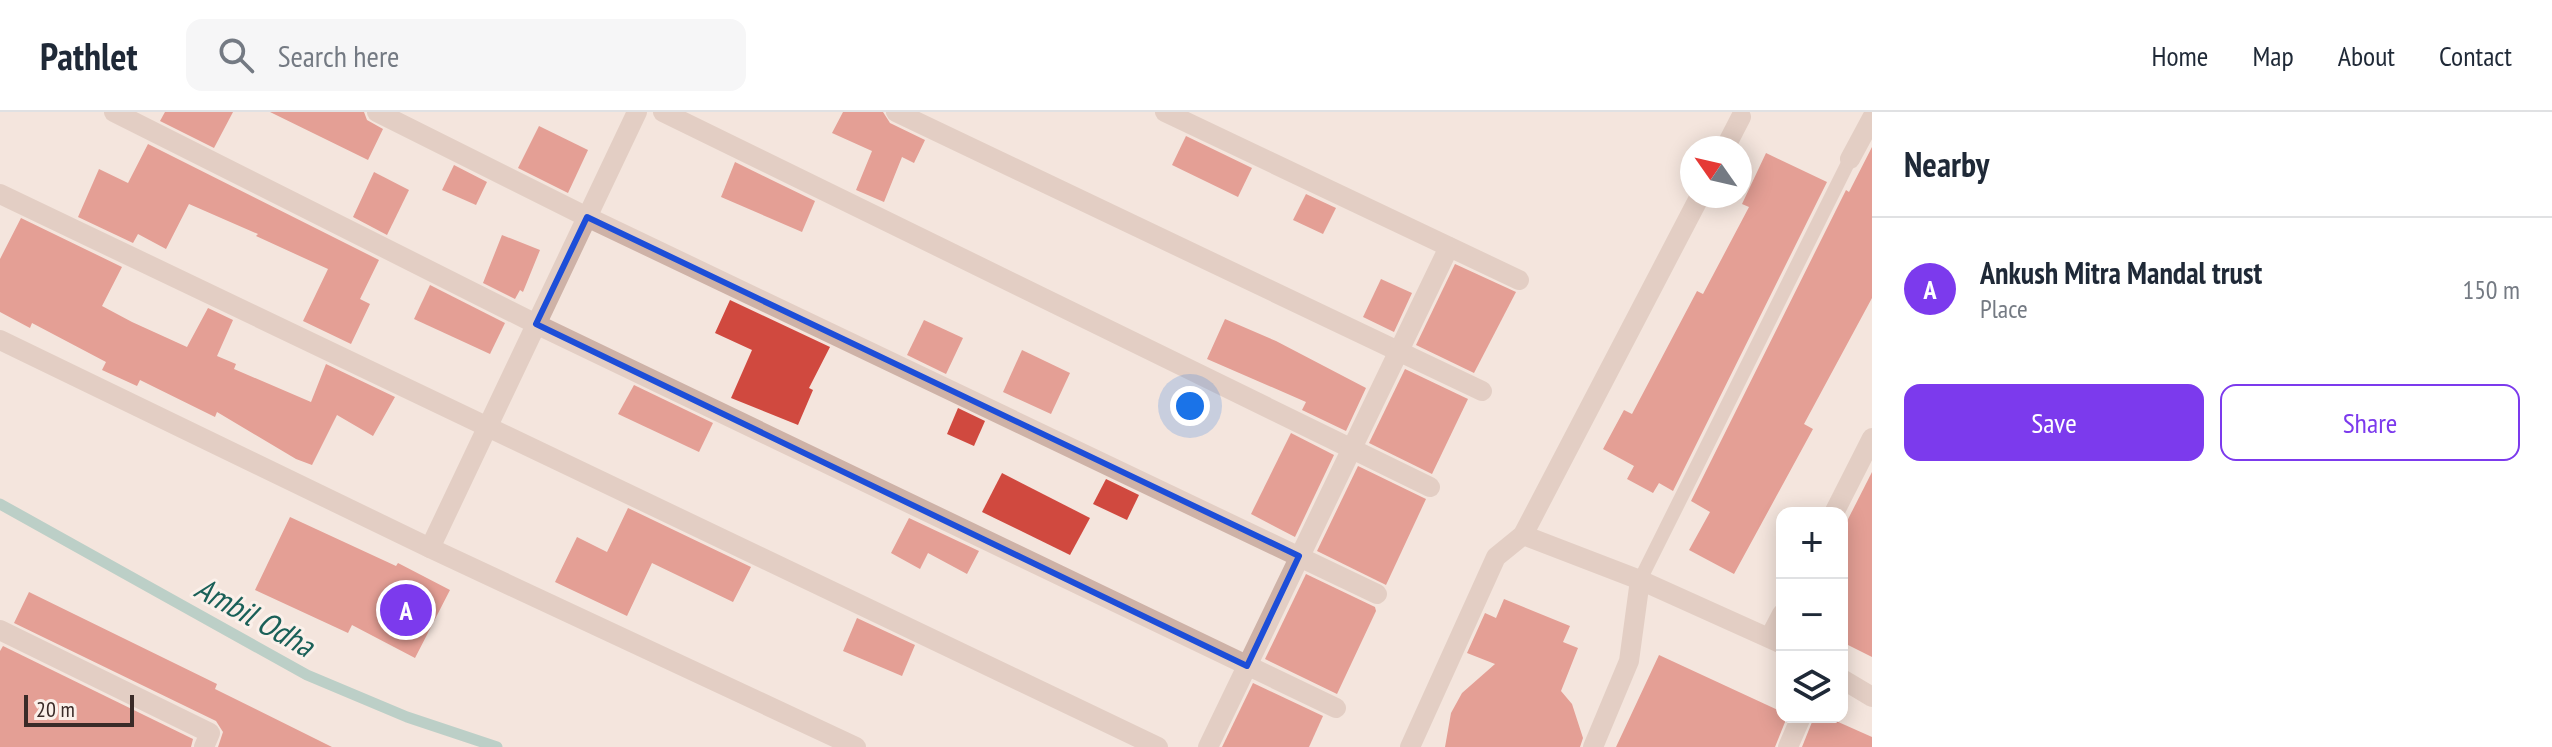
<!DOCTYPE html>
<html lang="en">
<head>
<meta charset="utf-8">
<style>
	body { margin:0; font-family:"PT Sans Narrow",sans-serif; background:#f6f6f7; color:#1f2937 }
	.controls { position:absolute; right:24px; bottom:24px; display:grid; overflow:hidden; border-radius:16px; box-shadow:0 4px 20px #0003 }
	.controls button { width:72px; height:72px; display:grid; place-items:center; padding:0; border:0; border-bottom:2px solid #e0e1e3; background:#fff; color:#1f2937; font:40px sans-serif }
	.compass { position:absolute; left:1680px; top:24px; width:72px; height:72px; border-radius:50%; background:#fff; box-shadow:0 4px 20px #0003; rotate:304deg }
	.scale { position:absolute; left:24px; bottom:20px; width:110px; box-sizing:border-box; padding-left:8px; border:4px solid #3a2b28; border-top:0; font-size:22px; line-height:28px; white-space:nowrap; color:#3a2b28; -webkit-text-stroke:6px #fbf0ea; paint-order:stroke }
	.you { position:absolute; left:1190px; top:294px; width:28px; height:28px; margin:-20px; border:6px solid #fff; border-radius:50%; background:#1a73e8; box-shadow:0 0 0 12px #1a73e833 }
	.badge { display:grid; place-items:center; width:52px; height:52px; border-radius:50%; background:#7c3aed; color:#fff; font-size:26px; font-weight:700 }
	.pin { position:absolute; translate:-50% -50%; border:4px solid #fff; box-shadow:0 2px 8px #0006 }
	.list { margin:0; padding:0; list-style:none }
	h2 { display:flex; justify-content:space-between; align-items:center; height:104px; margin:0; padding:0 32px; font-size:34px }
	h2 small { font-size:26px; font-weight:400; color:#747a83 }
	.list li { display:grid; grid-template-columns:52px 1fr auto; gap:24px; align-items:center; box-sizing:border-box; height:144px; padding:0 32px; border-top:2px solid #e0e1e3 }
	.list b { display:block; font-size:30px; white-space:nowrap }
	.list p { margin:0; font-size:26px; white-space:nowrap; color:#747a83 }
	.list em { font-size:26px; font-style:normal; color:#747a83 }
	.actions { display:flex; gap:16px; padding:24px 32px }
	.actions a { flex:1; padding:18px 0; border:2px solid #7c3aed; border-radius:16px; text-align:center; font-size:28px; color:#7c3aed }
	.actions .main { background:#7c3aed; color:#fff }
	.icon { flex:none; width:44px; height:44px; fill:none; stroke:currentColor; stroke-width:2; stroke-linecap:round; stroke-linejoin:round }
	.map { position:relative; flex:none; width:1872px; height:635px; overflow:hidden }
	header { display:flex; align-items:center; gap:48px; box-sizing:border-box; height:112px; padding:0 40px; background:#fff; border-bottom:2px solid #e0e1e3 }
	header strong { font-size:38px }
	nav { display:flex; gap:44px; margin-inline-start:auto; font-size:28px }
	.search { width:560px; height:72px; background:#f6f6f7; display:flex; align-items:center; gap:20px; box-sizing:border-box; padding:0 28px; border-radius:16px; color:#747a83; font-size:30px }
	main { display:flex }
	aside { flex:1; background:#fff }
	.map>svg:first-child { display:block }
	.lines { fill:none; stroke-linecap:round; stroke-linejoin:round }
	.stream { stroke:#79b4ad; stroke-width:11 }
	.building { fill:#d0493f }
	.service { stroke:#ceb2a7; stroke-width:14 }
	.minor { stroke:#ceb2a7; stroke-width:20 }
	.marked { fill:none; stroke:#1d4ed8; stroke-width:6; stroke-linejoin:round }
	.labels { text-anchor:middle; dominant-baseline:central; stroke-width:6; stroke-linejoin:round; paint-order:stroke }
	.water-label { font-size:32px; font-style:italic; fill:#1a6058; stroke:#fbf0ea }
</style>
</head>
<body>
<header>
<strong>Pathlet</strong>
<div class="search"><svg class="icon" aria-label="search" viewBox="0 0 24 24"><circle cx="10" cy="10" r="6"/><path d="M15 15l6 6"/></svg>Search here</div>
<nav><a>Home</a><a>Map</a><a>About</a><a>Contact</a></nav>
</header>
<main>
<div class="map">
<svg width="1872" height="635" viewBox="0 0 1872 635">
	<rect width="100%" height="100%" fill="#f4e5dd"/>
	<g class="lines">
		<polyline class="stream" points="0,392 307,563 407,605 497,635"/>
	</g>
	<g class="building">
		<polygon points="165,0 233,0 214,36 160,9"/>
		<polygon points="270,0 364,0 367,8 383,17 368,48"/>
		<polygon points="843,0 883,0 890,11 925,28 914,51 902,45 884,90 856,78 872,39 832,21"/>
		<polygon points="539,14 588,38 568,81 518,56"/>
		<polygon points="1186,24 1252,56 1238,85 1172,53"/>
		<polygon points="148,32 379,148 360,187 370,192 351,232 303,209 328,157 256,124 258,122 189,92 166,137 138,122 133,131 78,105 99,57 128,71"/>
		<polygon points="1872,35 1872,186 1804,312 1813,317 1734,462 1689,438 1710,400 1691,389 1846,78 1849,80"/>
		<polygon points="1766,41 1827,70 1673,379 1659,371 1653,381 1627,367 1634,354 1603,337 1624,298 1632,302 1697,179 1703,182 1749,95 1742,92"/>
		<polygon points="735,50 815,89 802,120 721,85"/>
		<polygon points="454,53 487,70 476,93 442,78"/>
		<polygon points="374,60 409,78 387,123 353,105"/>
		<polygon points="1306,82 1336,96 1323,122 1293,108"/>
		<polygon points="21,106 122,155 102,194 132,210 187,235 208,196 233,208 217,244 236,252 234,257 311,290 326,252 395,285 373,324 337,303 312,353 296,347 217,300 215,305 140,268 137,274 102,258 106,250 32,211 30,216 0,200 0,147"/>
		<polygon points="502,123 540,138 523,180 520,178 515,187 483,171"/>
		<polygon points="1455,152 1516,180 1474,261 1416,233"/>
		<polygon points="1381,167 1412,181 1394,220 1363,205"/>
		<polygon points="430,173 505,211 490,242 414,207"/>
		<polygon points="730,188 830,235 809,276 813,278 798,313 731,286 752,238 715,221"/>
		<polygon points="1225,207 1276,229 1366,276 1346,319 1302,298 1306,290 1207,247"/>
		<polygon points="924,208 963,226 946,262 907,243"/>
		<polygon points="1022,238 1070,261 1051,302 1003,280"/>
		<polygon points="1405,257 1468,287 1432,362 1369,331"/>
		<polygon points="634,273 713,311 699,340 618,302"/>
		<polygon points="958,296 985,309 974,334 947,322"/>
		<polygon points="1291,321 1334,343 1295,425 1251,402"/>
		<polygon points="1358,354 1426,387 1386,473 1317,439"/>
		<polygon points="1872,360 1872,545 1842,530 1842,419"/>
		<polygon points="1002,361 1090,406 1070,443 982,400"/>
		<polygon points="1106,367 1139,383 1127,408 1093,392"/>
		<polygon points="628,396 751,455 733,490 652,451 627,504 555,470 577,425 607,440"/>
		<polygon points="290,405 396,454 398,451 450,478 415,546 352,513 348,521 255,478"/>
		<polygon points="909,406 979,439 967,462 928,441 920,457 891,441"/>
		<polygon points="1306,462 1375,495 1376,499 1337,582 1265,547"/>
		<polygon points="29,480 217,572 215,577 332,635 218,635 223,620 216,609 14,511"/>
		<polygon points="1504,487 1570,514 1563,530 1578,536 1561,579 1572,592 1583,626 1580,635 1445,635 1451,601 1462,581 1495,552 1467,541 1485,501 1496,506"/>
		<polygon points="857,506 915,533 902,564 843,539"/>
		<polygon points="3,534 193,627 191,635 0,635 0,539"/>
		<polygon points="1659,543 1782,600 1782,605 1787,605 1775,635 1616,635"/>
		<polygon points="1253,571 1323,604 1309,635 1222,635"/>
		<polygon points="1814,605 1827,605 1872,625 1872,635 1802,635"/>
	</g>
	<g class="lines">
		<polyline class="service" points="1640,468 1850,47"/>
		<g class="minor">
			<polyline points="114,0 536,212 1336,596"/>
			<polyline points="377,0 587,105 1377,482"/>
			<polyline points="663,0 1430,375"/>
			<polyline points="896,0 1482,279"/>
			<polyline points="1165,0 1519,168"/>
			<polyline points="1725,36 1741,5"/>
			<polyline points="1850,47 1872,6"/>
			<polyline points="0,82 1158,635"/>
			<polyline points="0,228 430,436 856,635"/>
			<polyline points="1834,401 1872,326"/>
			<polyline points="1523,423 1640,468 1782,532"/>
			<polyline points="430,436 637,0"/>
			<polyline points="0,518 210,621 204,635"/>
			<polyline points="1770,525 1782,502"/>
			<polyline points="1842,567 1872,585"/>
			<polyline points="1208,635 1449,135"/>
			<polyline points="1410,635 1496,445 1523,423 1700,84"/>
			<polyline points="1593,635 1629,549 1640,468"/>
			<polyline points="1788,635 1801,605"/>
		</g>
	</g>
	<path d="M0 0H1872V635H0ZM587 105 1299 444 1247 554 536 212Z" fill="#f4e5dd" fill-opacity=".55" fill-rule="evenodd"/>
	<path class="marked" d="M587 105 1299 444 1247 554 536 212Z"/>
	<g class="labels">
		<g class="water-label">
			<text transform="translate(255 504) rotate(29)">Ambil Odha</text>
		</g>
	</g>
</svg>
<div class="controls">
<button>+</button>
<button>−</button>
<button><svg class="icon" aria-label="layers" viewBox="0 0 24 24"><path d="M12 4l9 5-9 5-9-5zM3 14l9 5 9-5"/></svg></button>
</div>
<svg class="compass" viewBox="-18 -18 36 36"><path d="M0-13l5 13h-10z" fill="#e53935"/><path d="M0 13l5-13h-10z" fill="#747a83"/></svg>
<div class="scale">20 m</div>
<div class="you"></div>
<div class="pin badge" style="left:406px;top:498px">A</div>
</div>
<aside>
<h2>Nearby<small></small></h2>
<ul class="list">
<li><span class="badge">A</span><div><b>Ankush Mitra Mandal trust</b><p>Place</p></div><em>150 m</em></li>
</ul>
<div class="actions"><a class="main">Save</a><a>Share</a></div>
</aside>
</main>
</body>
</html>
